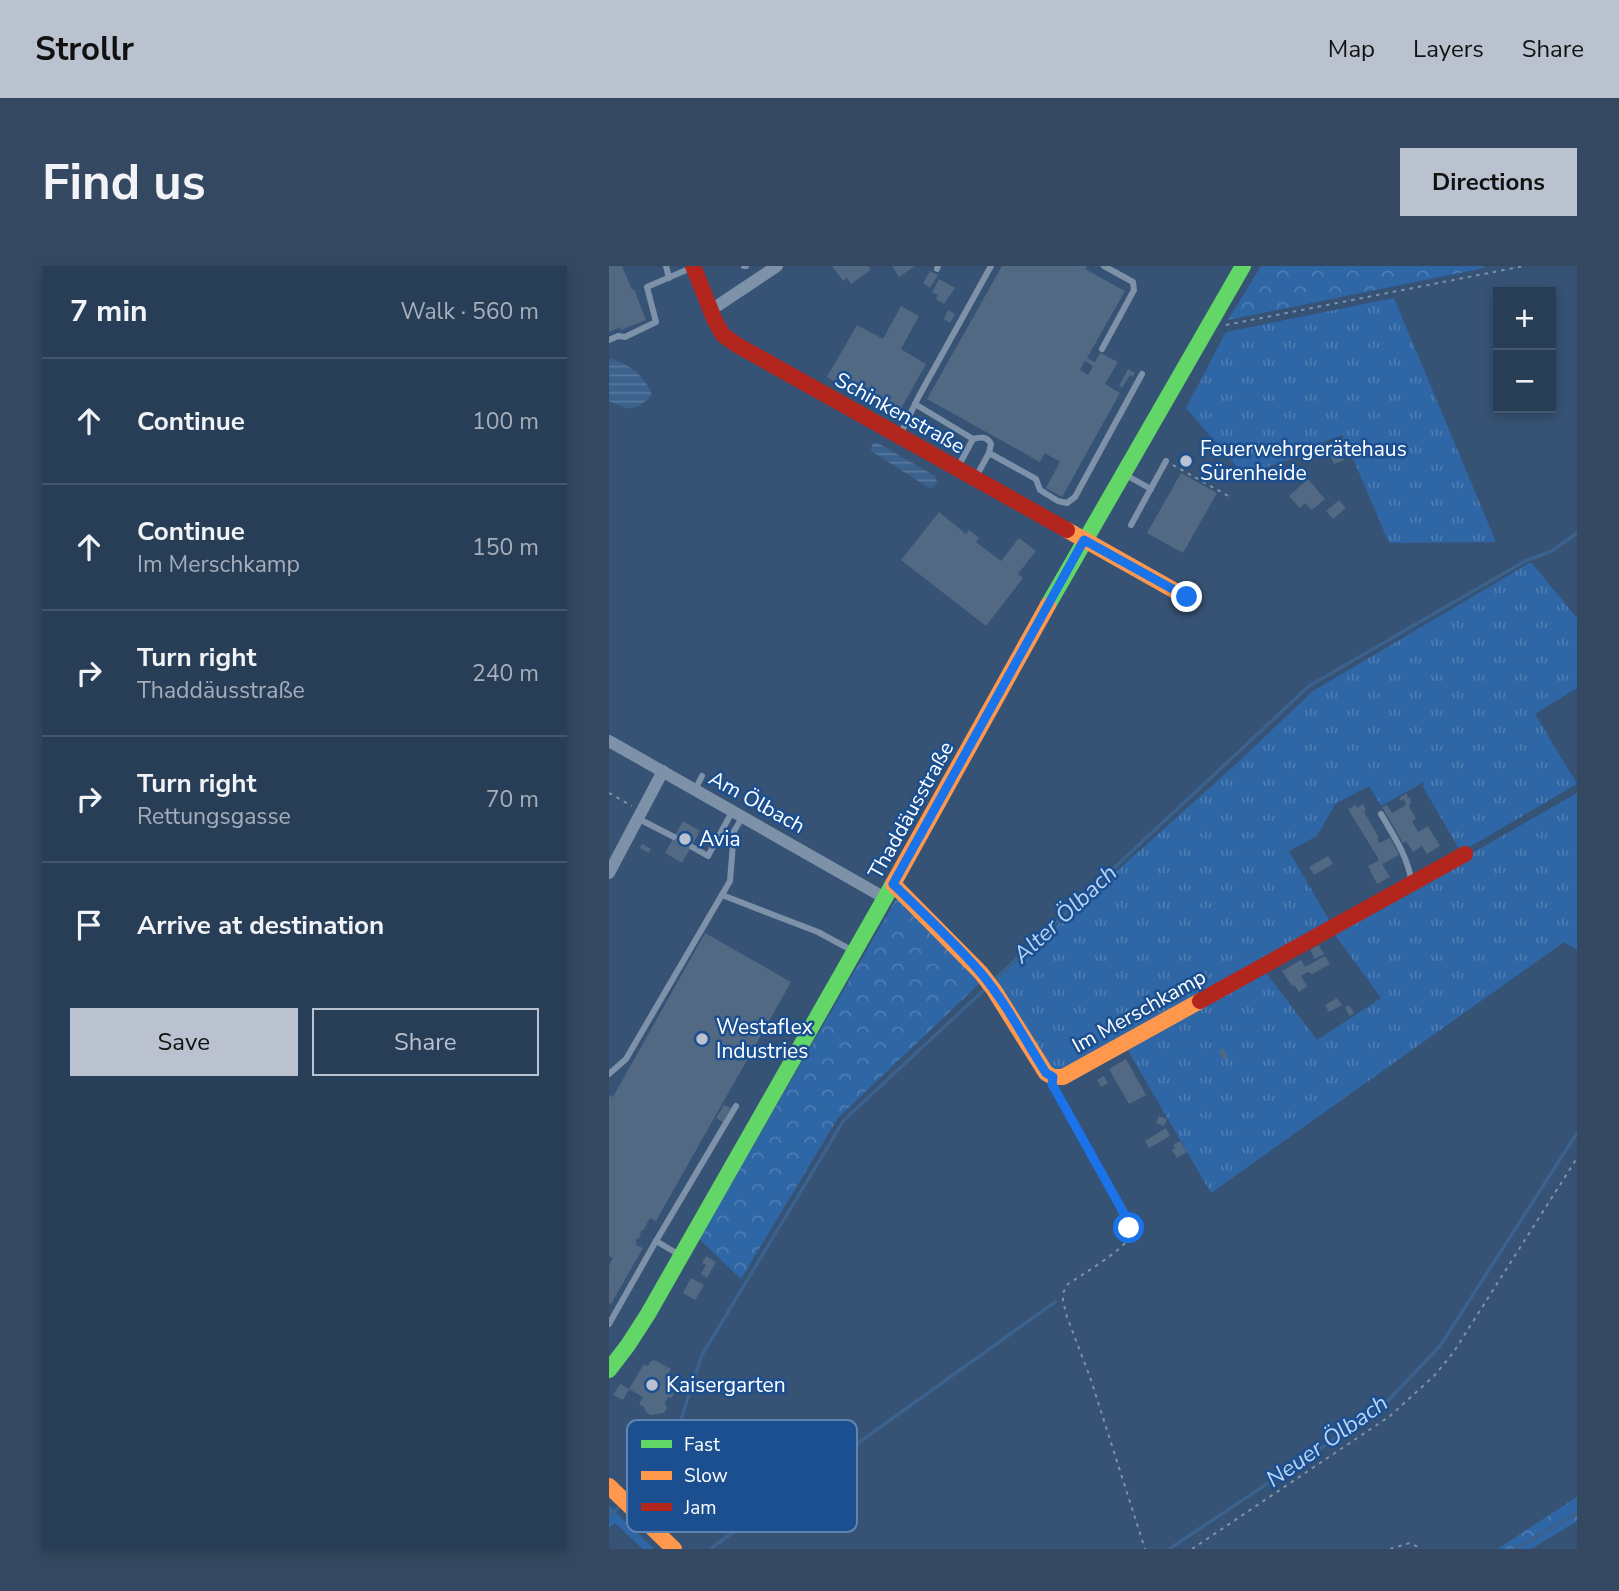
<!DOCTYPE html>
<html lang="en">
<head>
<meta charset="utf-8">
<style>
	body { margin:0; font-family:"Nunito Sans",sans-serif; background:#344961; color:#f1f3f6 }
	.controls { position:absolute; right:21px; top:21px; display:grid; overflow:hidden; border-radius:0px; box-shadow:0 4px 10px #0003 }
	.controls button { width:63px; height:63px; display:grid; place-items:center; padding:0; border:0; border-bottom:2px solid #44576d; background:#283e57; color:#f1f3f6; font:35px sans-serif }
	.stop { position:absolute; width:21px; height:21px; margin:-16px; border:5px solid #1a73e8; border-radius:50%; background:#fff }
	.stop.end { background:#1a73e8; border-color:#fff; box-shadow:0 2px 7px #0008 }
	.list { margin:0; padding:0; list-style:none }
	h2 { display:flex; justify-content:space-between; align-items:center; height:91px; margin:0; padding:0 28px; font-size:30px }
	h2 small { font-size:23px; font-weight:400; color:#a5aeba }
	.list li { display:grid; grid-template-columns:46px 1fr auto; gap:21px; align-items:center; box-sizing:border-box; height:126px; padding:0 28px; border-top:2px solid #44576d }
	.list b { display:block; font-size:26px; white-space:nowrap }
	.list p { margin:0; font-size:23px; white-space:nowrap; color:#a5aeba }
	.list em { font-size:23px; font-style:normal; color:#a5aeba }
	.actions { display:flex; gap:14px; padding:21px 28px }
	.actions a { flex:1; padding:16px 0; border:2px solid #b9c2ce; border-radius:0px; text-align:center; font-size:24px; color:#b9c2ce }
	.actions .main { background:#b9c2ce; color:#111 }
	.icon { flex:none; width:38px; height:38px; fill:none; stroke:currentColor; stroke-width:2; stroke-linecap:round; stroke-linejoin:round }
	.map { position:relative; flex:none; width:968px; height:1283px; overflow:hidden; border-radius:0px }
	header { display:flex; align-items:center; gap:42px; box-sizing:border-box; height:98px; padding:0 35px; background:#b9c2ce; color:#111 }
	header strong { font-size:33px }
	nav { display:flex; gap:38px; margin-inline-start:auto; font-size:24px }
	.intro { display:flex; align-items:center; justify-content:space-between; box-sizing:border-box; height:168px; padding:0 42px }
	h1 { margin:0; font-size:49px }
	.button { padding:18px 32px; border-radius:0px; background:#b9c2ce; color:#111; font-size:24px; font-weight:700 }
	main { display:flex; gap:42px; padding:0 42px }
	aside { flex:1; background:#283e57; border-radius:0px; box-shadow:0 4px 10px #0003 }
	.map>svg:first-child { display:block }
	.grass { fill:url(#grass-tufts) }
	.forest { fill:url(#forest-crowns) }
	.water { fill:url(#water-rules) }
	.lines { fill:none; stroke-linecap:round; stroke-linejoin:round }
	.stream { stroke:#3b618d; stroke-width:3.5 }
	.building { fill:#526984; fill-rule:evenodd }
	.path { stroke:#7d92a8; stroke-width:2; stroke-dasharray:3.5 5; stroke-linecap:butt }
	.lane { stroke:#7d92a8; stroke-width:6 }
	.street { stroke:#7d92a8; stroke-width:12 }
	.fast { stroke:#63d668; stroke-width:16 }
	.slow { stroke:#ff974d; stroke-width:16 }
	.jam { stroke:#b3261e; stroke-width:16 }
	.route { stroke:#1a73e8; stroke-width:9 }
	.poi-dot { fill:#b9c2ce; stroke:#1b4f8f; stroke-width:2.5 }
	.labels { text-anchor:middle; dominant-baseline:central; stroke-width:5; stroke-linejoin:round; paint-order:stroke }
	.street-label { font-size:21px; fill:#fff; stroke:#1b4f8f }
	.poi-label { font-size:21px; fill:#fff; stroke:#1b4f8f; text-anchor:start }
	.water-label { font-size:23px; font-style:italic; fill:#b5d3f5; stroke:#1b4f8f }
	.key { fill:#1b4f8f; stroke:#5f84b1; stroke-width:2 }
	.key-label { font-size:19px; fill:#fff }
</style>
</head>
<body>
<header>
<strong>Strollr</strong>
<nav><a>Map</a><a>Layers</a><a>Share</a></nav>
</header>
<div class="intro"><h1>Find us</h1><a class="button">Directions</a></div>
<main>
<aside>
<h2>7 min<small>Walk · 560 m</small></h2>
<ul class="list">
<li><svg class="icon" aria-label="ahead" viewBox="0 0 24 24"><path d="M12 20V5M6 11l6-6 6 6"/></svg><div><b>Continue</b></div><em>100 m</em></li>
<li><svg class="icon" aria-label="ahead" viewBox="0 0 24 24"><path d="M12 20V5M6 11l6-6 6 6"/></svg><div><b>Continue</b><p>Im Merschkamp</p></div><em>150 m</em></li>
<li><svg class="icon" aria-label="right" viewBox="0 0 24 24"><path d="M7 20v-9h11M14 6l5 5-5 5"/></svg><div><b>Turn right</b><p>Thaddäusstraße</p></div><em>240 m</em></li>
<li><svg class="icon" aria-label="right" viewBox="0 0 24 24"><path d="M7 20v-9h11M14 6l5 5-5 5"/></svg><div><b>Turn right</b><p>Rettungsgasse</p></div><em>70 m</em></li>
<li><svg class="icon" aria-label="arrive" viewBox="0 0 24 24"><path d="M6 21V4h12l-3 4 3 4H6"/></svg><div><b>Arrive at destination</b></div></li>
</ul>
<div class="actions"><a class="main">Save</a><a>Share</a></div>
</aside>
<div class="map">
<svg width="968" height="1283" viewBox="0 0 968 1283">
	<defs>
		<pattern id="grass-tufts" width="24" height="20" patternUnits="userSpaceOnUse" patternTransform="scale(1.75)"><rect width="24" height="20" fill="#2f66a5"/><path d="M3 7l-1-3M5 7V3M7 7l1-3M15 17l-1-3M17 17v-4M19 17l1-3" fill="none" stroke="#4e7db2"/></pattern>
		<pattern id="forest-crowns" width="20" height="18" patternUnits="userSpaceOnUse" patternTransform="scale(1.75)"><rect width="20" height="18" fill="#2f66a5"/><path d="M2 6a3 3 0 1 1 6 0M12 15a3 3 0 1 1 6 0" fill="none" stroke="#4e7db2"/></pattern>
		<pattern id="water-rules" width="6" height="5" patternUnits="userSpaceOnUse" patternTransform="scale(1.75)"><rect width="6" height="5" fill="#3b618d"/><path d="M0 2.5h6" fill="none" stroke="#58799e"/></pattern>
	</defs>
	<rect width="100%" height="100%" fill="#365274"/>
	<g class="grass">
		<polygon points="785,32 887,276 780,277 734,169 712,177 714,182 635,209 577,142 617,66"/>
		<polygon points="922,296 968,352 968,422 926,448 968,518 852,586 814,521 815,516 772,540 760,520 726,538 708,570 680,585 723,659 446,807 386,715 628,497 704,425"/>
		<polygon points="968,527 968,684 955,676 602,927 517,781 655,704 708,774 772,732 723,665 762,645"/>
	</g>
	<g class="forest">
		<polygon points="652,0 874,0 875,2 619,54"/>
		<polygon points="289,630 372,716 229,852 132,1013 90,973"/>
		<polygon points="968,1231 968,1255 922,1283 888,1283"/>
		<polygon points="0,1240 45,1283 34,1283 6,1257 0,1262"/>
	</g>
	<g class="water">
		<path d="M2 93C18 96 38 112 43 129 23 147 23 145 0 135V94Z"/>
		<polygon points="267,176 326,210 328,216 325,221 320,222 262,185 263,178"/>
	</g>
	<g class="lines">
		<g class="stream">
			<polyline points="385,714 700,420 916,295 943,285 968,267"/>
			<polyline points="21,1232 44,1212 59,1193 93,1089 235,854 377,722"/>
			<polyline points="0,1250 12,1239"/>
			<polyline points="101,1283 446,1036"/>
			<polyline points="560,1283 772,1142 831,1080 968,867"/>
			<polyline points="906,1283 968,1247"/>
		</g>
	</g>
	<g class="building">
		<polygon points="0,0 13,0 23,24 25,23 37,54 12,64 11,61 0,66"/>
		<polygon points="223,0 259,0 262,4 242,18 238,12 234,15"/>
		<polygon points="283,0 306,0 290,11"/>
		<path d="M393 0H478L476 3 516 25 478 92 486 96 491 87 509 96 496 118 511 127 453 231 437 222 451 196 436 187 431 196 318 133ZM476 95 484 100 479 109 471 104Z"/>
		<polygon points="321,5 329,9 321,22 314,17"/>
		<polygon points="330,13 346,22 335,38 327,33 329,29 323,26"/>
		<polygon points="292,40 310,50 292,83 317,98 288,150 218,111 248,59 274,73"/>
		<polygon points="339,44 346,48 341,57 335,53"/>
		<polygon points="519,103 526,107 524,111 521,109 513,122 510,120"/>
		<polygon points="734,171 738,178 730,182 735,194 725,198 717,179"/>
		<polygon points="572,207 608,227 574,287 538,267"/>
		<polygon points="699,213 716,233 703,244 696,237 691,242 680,230"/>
		<polygon points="730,234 737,242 724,253 717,245"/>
		<polygon points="330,246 357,268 360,264 370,272 367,276 392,295 410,272 427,285 409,308 414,312 377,360 292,294"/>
		<polygon points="798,527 798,531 801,532 802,537 800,538 801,542 807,553 803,555 809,566 819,560 831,580 818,588 813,580 804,586 797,575 794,577 773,541 778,539 783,547 797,539 795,533 792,535 790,532"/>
		<polygon points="754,538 757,544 755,546 770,572 768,573 770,577 781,572 790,589 773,598 781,611 768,618 759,600 769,595 769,592 739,543 747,539 748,542"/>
		<polygon points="74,555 91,565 73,597 56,587"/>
		<polygon points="33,578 42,583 40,587 31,582"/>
		<polygon points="719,590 724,598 705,609 700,601"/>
		<polygon points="96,667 182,716 47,955 41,952 35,963 31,966 32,969 30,972 27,973 27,979 34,982 2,1038 0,1037 0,1000 4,992 0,990 0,829 4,831"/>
		<polygon points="709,679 715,688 706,693 701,684"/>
		<polygon points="716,690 721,698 703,708 699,706 692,710 698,720 690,726 685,719 683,720 673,705 692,694 696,701"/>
		<polygon points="728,732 733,739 720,746 716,739"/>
		<polygon points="740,739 745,747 741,750 736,742"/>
		<polygon points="614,782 619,791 615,794 610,785"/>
		<polygon points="517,793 537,829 520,838 500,803"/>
		<polygon points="495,810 499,817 492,821 488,814"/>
		<polygon points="115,839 122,842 114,856 107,852"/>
		<polygon points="550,850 558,853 555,860 547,857"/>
		<polygon points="557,862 561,870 540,882 536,875"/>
		<polygon points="571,875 578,886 568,892 563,884 566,882 564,879"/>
		<polygon points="97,990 107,996 98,1012 92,1008 97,999 93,997"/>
		<polygon points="82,1012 95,1019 86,1034 74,1027"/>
		<polygon points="45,1094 62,1103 58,1110 67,1115 61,1126 65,1128 62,1132 59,1131 56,1137 58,1142 55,1147 41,1149 37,1146 35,1141 30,1138 34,1131 20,1123 35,1098 39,1100 41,1096"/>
		<polygon points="11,1118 20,1123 14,1134 4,1129"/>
	</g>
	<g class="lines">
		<g class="path">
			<polyline points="617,59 915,0"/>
			<polyline points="564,199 621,231"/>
			<polyline points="0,527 23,540"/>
			<path d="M448 826 517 952C519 959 521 966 518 974 514 984 471 1010 459 1018L454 1027V1035L458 1051 481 1111 536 1283"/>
			<polyline points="583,1283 781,1150 825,1110 844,1087 968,892"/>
			<polyline points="781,1283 801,1277 813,1283"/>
		</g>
		<g class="lane">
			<polyline points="57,0 60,12"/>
			<polyline points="135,0 137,0"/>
			<polyline points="328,3 329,0"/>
			<polyline points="0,74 9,70 16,71 47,56 38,21 82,2"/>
			<polyline points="493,83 525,24 524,16 495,0"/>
			<path d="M306 138 364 173C372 171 378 170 382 178L380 187 368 209"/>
			<polyline points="291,169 310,130 382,0"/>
			<polyline points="380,187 427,213 431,224 449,235 458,237 466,231 533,108"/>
			<polyline points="350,199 364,173"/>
			<polyline points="515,208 542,223"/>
			<polyline points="522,259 557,195"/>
			<polyline points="86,524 93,510"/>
			<path d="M772 548C784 569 798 589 802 613"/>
			<polyline points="30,553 65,571"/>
			<polyline points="83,581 99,590 123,546"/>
			<polyline points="113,629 209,666 244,685"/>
			<polyline points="0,808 17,793 121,615 125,565 133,552"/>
			<polyline points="47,975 69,988"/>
			<polyline points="0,1058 47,975 127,840"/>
		</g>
		<g class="street">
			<polyline points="101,42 108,40 168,0"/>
			<polyline points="0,475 276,632"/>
			<polyline points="0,607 54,505"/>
		</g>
		<g class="fast">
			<polyline points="439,339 634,0"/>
			<polyline points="0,1104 19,1079 39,1048 285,616"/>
		</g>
		<g class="slow">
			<polyline points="458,264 577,331"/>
			<polyline points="285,616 439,339"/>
			<polyline points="284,618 372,707 385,724 437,807 444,811 454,811 591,735"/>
			<polyline points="0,1220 65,1283"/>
		</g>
		<g class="jam">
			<polyline points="84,0 106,55 114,69 128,79 458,264"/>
			<polyline points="591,735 856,588"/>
		</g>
	</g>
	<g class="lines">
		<path class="route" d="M520 962 517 951 443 818 444 811 437 807C416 774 397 737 372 707 345 676 314 647 284 618L475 274 578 331"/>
	</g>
	<g class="poi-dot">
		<circle cx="577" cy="195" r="7"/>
		<circle cx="76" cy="573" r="7"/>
		<circle cx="93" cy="773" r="7"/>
		<circle cx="43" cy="1119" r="7"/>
	</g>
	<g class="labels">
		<g class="street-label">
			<text transform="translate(291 147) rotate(29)">Schinkenstraße</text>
			<text transform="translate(148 536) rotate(29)">Am Ölbach</text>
			<text transform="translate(302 544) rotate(-61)">Thaddäusstraße</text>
			<text transform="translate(530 745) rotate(-29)">Im Merschkamp</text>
		</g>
		<g class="poi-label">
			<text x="591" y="183">Feuerwehrgerätehaus<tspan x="591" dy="24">Sürenheide</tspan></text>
			<text x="90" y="573">Avia</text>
			<text x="107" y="761">Westaflex<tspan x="107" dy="24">Industries</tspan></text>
			<text x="57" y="1119">Kaisergarten</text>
		</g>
		<g class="water-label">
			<text transform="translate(456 648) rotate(-43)">Alter Ölbach</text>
			<text transform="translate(718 1175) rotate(-35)">Neuer Ölbach</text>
		</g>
	</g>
	<rect x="18" y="1154" width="230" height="112" rx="10" class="key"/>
	<rect x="32" y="1174" width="31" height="8" fill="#63d668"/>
	<rect x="32" y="1205" width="31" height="9" fill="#ff974d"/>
	<rect x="32" y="1237" width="31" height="8" fill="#b3261e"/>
	<g class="key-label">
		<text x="75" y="1185">Fast</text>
		<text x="75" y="1216">Slow</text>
		<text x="75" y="1248">Jam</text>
	</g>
</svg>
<div class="controls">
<button>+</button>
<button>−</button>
</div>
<div class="stop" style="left:520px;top:962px"></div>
<div class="stop end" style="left:578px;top:331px"></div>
</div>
</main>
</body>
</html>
